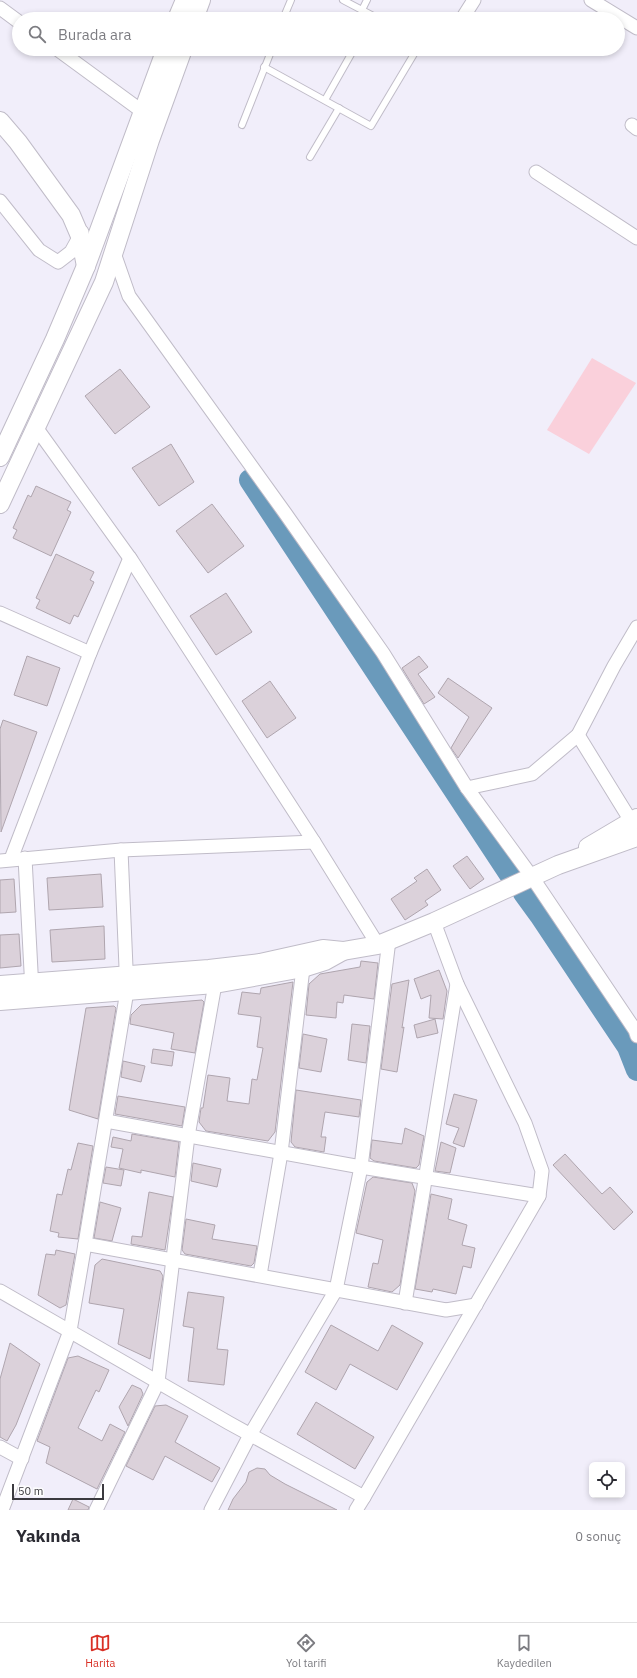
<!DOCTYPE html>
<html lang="tr">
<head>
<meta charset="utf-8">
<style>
	body { margin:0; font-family:"IBM Plex Sans",sans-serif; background:#f7f7f7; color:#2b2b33 }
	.controls { position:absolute; right:12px; bottom:12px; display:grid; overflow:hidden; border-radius:6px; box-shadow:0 2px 6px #0003 }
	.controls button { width:36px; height:36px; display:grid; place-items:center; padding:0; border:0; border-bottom:1px solid #e1e1e2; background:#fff; color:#2b2b33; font:20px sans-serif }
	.scale { position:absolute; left:12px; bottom:10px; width:92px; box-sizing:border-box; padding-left:4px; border:2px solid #3b3a3f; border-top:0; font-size:11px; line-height:14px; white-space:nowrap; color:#3b3a3f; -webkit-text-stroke:3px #fdfdfd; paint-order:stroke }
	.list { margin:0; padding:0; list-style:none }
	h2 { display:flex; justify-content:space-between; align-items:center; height:52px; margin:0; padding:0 16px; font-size:17px }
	h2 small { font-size:13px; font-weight:400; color:#7c7c81 }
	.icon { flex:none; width:22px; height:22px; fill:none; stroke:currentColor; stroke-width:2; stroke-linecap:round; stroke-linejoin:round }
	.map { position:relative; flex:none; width:637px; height:1510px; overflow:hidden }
	.search { position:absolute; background:#fff; box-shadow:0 2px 6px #0003; left:12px; right:12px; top:12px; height:44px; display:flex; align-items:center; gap:10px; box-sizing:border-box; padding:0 14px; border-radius:22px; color:#7c7c81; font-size:15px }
	.sheet { height:112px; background:#fff }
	nav { display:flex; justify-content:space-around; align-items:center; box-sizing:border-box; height:56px; border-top:1px solid #e1e1e2; background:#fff; font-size:11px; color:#7c7c81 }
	nav a { display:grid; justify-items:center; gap:2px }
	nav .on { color:#d93025 }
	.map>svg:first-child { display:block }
	.green { fill:#fad0db }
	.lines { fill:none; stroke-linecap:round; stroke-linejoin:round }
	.river { stroke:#6a9abb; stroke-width:22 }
	.building { fill:#dbd1da; stroke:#afa5ae }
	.lane-casing { stroke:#c0bcc8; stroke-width:8 }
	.street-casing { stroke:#c0bcc8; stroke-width:15 }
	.secondary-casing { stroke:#c0bcc8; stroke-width:20 }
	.lane { stroke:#fff; stroke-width:6 }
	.street { stroke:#fff; stroke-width:13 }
	.secondary { stroke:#fff; stroke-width:18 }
</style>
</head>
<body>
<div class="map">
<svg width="637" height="1510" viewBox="0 0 637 1510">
	<rect width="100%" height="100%" fill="#f1eefa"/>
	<polygon class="green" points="592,358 636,383 589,454 547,430"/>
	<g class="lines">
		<g class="river">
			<polyline points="250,480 511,876"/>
			<polyline points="524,893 540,915 628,1047 637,1070"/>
		</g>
	</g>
	<g class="building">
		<polygon points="120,369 150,407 115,434 85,396"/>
		<polygon points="171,444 194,482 159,506 132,468"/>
		<polygon points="36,486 71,502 67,510 71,512 51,556 13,538 17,530 13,528 28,495 31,497"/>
		<polygon points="212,504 244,546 208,573 176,531"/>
		<polygon points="56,554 94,572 90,580 94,582 78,617 74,615 70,624 36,608 40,600 36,598"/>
		<polygon points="226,593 252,632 216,655 190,616"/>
		<polygon points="27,656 60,668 47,706 14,695"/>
		<polygon points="419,656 428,667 418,674 435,697 424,704 402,668"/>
		<polygon points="448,678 492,708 458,758 451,748 469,717 438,693"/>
		<polygon points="270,681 296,718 267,738 242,701"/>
		<polygon points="3,720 37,732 1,832 0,729"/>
		<polygon points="467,856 484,879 470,889 453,866"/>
		<polygon points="427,869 441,890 425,901 428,905 405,920 391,899 417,881 414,878"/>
		<polygon points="101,874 103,907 49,910 47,878"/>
		<polygon points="14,879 16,912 0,913 0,880"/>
		<polygon points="104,926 105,959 52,962 50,930"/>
		<polygon points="19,934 21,966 0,968 0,935"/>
		<polygon points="361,961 378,963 374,999 344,995 343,1003 337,1002 336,1018 306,1015 309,984 320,974 360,967"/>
		<polygon points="439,970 447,991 443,1019 429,1018 431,995 421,999 414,979"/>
		<polygon points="409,980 402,1028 404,1027 397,1072 381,1069 392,984"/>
		<polygon points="293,982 275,1132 268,1141 206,1131 199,1122 201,1108 203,1108 208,1075 230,1078 227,1101 249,1104 252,1079 257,1080 263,1048 257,1047 261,1017 238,1014 242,992 260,994 261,988"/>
		<polygon points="202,1000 204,1002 195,1053 171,1049 174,1033 130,1024 131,1015 141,1005"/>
		<polygon points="114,1006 116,1008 98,1119 69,1110 86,1008"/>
		<polygon points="435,1019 438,1033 417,1038 414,1025"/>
		<polygon points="352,1024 370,1026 366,1063 348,1060"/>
		<polygon points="303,1034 327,1039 321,1072 299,1068"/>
		<polygon points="153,1049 174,1052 172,1066 151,1063"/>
		<polygon points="123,1061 145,1066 141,1082 121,1077"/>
		<polygon points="296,1090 361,1100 359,1117 325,1112 321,1137 326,1137 324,1152 295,1147 291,1142"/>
		<polygon points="454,1094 477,1100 464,1147 453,1143 459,1128 446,1124"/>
		<polygon points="118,1096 185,1107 182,1126 115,1114"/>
		<polygon points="405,1128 424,1136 419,1165 416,1168 374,1161 370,1158 372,1140 402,1144"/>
		<polygon points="132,1134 179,1142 175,1177 141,1170 141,1173 119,1168 123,1149 111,1147 113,1137 131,1141"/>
		<polygon points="441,1142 456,1148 450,1173 435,1171"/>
		<polygon points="78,1143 93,1146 78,1239 58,1237 59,1233 50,1231 57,1194 62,1195 68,1169 71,1170"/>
		<polygon points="565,1154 602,1194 610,1187 633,1212 614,1230 553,1165"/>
		<polygon points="193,1163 221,1169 217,1187 191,1181"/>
		<polygon points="106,1167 124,1170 121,1186 103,1183"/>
		<polygon points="373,1177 412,1183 415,1191 400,1285 392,1292 368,1287 373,1263 378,1264 383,1240 356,1233 367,1182"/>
		<polygon points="149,1192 173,1197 165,1250 131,1244 132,1236 142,1237"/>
		<polygon points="431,1194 452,1199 448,1219 467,1225 462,1245 475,1248 471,1268 463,1266 456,1294 433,1289 432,1292 415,1289"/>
		<polygon points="100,1202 121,1208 112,1241 94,1238"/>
		<polygon points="186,1219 215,1225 212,1239 257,1246 254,1263 251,1266 185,1254 182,1250"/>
		<polygon points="56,1250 75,1254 66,1305 60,1308 38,1295 46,1254 55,1255"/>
		<polygon points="102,1259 160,1271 163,1276 150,1359 118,1344 124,1309 89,1303 95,1265"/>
		<polygon points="188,1292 224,1297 217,1349 228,1350 224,1385 188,1381 194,1328 183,1326"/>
		<polygon points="331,1325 378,1351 392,1325 423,1343 397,1390 350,1364 336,1390 305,1372"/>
		<polygon points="10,1343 40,1364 16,1425 7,1441 0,1437 0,1379"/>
		<polygon points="78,1356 109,1370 99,1392 96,1390 78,1428 102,1441 110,1424 125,1432 97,1489 46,1463 50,1447 37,1441 68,1358"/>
		<polygon points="132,1385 141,1389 143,1394 128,1426 119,1407"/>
		<polygon points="316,1402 374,1437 355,1469 297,1434"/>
		<polygon points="166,1405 188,1416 175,1442 220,1468 212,1482 165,1456 153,1480 126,1466 155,1406"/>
		<polygon points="257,1468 265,1469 270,1475 285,1484 337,1510 228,1510 233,1499 246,1482 249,1472"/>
		<polygon points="73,1499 89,1507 88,1510 68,1510"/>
	</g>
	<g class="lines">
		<defs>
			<g id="lane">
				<polyline points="343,0 379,19"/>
				<polyline points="362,10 367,0"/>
				<polyline points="283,19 291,0"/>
				<polyline points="264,67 371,126 417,49"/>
				<polyline points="325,100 354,49"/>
				<polyline points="242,125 272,49"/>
				<polyline points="310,157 339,108"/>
			</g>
			<g id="street">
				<polyline points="591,0 637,28"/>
				<polyline points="0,8 19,22"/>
				<polyline points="462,19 474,0"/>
				<polyline points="57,49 143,112"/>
				<polyline points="632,125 637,129"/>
				<polyline points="536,172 637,238"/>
				<polyline points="0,201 39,250 58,262 71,252 82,232"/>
				<polyline points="114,253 129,296 285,513 383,653 467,788 532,877 635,1030 637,1036"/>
				<polyline points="35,426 132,561 314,842 378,945"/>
				<polyline points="0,613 90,653"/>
				<polyline points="578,735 631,821"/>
				<polyline points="467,788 532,774 578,735 614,666 637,627"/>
				<polyline points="25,858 32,990"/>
				<polyline points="11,859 90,653 130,558"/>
				<polyline points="0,861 121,850 314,842"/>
				<polyline points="106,1121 361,1167 539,1196"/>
				<polyline points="85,1244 127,991 121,850"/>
				<polyline points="260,1275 281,1153 303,968"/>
				<polyline points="0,1291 229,1423 364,1497 539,1196 542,1171 525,1123 457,984 434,922"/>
				<polyline points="405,1303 457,984"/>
				<polyline points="0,1447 22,1459"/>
				<polyline points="2,1510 70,1331 85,1244 446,1310 476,1305"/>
				<polyline points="96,1510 158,1382 188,1136 215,984"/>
				<polyline points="211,1510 250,1435 336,1290 361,1167 389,940"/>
				<polyline points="356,1510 364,1497"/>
			</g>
			<g id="secondary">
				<polyline points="177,19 185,0"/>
				<polyline points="194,19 201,0"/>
				<polyline points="0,121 18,142 71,215 80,236 86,266"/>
				<polyline points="0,457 55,339 86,266 166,49"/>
				<polyline points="0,504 104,282 150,140 183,49"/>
				<polyline points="588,847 637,818"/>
				<polyline points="0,985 209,969 260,963 323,949 343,951 378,945 434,922 558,865 637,837"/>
				<polyline points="0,1001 215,984 303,968 325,961 343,951"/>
			</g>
		</defs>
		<use href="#lane" class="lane-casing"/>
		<use href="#street" class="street-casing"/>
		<use href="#secondary" class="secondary-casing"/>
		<use href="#lane" class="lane"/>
		<use href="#street" class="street"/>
		<use href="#secondary" class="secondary"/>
	</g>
</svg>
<div class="controls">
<button><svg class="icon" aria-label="locate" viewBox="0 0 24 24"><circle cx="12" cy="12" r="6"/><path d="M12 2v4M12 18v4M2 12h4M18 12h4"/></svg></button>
</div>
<div class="scale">50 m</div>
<div class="search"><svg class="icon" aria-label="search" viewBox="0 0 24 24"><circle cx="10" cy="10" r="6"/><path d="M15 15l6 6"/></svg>Burada ara</div>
</div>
<section class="sheet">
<h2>Yakında<small>0 sonuç</small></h2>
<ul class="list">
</ul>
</section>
<nav>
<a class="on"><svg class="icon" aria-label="map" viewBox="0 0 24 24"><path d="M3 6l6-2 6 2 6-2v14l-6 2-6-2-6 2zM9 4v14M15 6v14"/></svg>Harita</a>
<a><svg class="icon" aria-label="directions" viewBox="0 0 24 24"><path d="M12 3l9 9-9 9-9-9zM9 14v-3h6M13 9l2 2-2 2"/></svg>Yol tarifi</a>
<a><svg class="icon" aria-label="saved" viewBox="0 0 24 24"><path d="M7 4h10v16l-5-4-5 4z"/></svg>Kaydedilen</a>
</nav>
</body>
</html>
